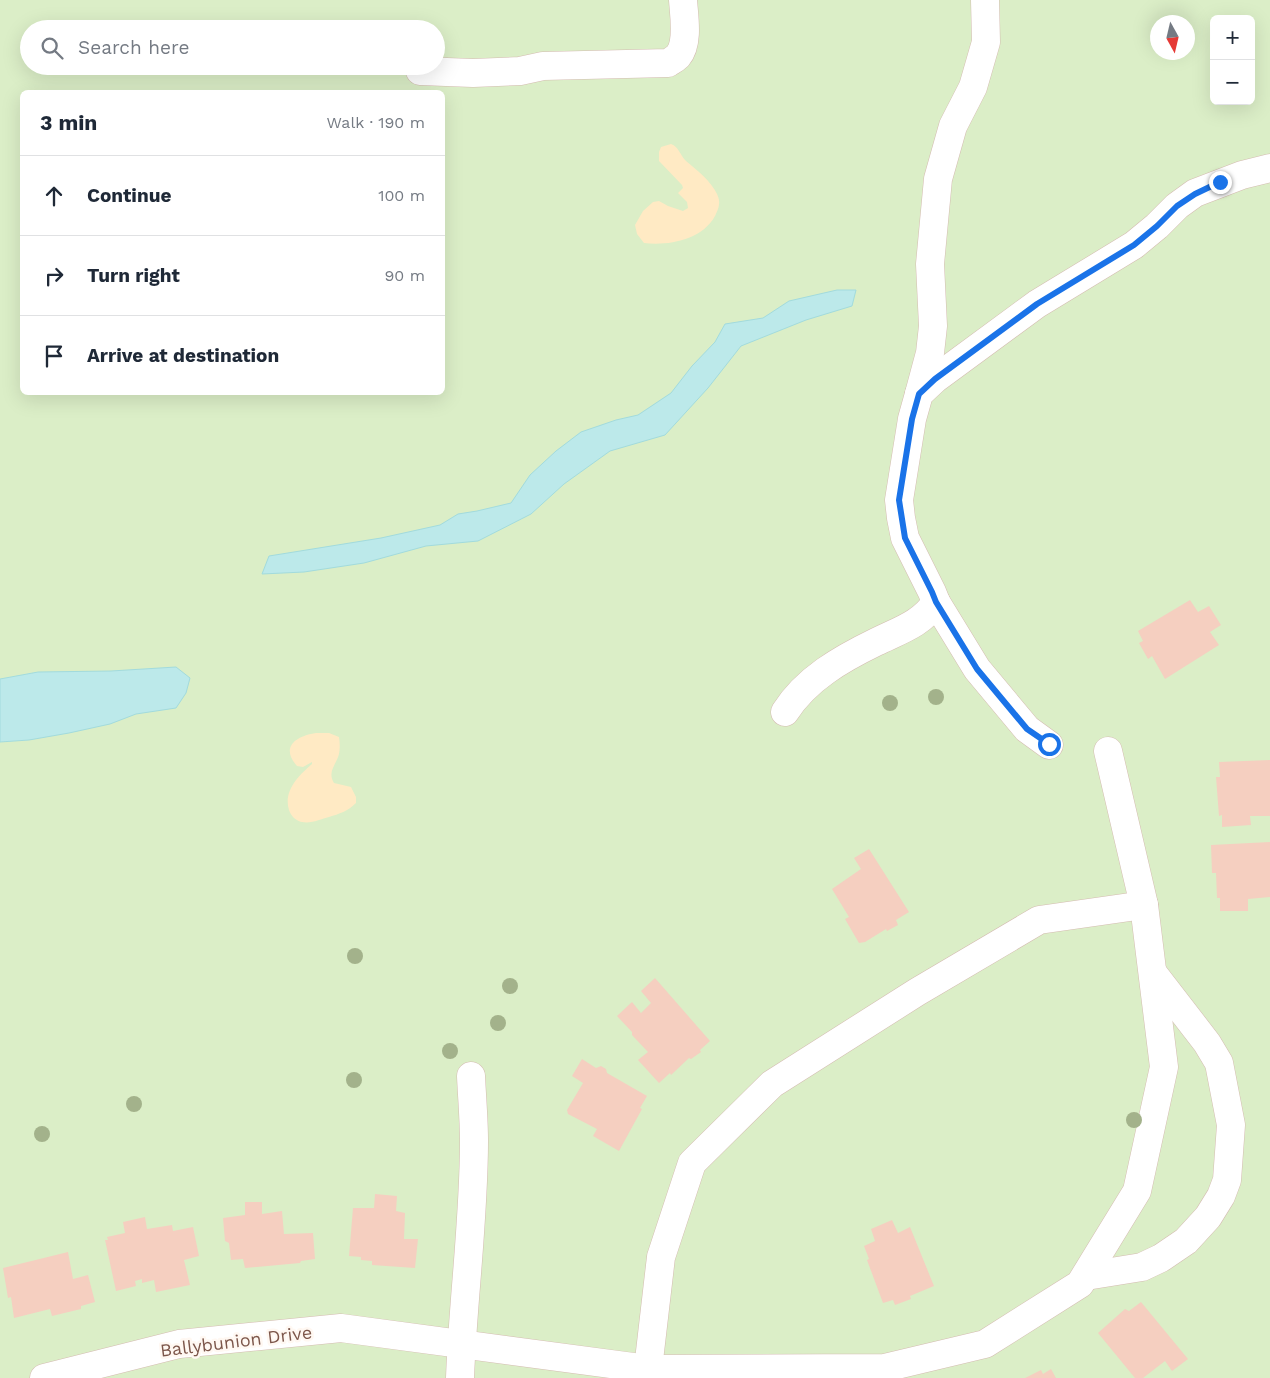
<!DOCTYPE html>
<html lang="en">
<head>
<meta charset="utf-8">
<style>
	body { margin:0; font-family:"Work Sans",sans-serif; background:#f6f6f7; color:#1f2937 }
	.controls { position:absolute; right:15px; top:15px; display:grid; overflow:hidden; border-radius:8px; box-shadow:0 5px 20px #0002 }
	.controls button { width:45px; height:45px; display:grid; place-items:center; padding:0; border:0; border-bottom:1px solid #e0e1e3; background:#fff; color:#1f2937; font:25px sans-serif }
	.compass { position:absolute; left:1150px; top:15px; width:45px; height:45px; border-radius:50%; background:#fff; box-shadow:0 5px 20px #0002; rotate:172deg }
	.stop { position:absolute; width:15px; height:15px; margin:-11px; border:4px solid #1a73e8; border-radius:50%; background:#fff }
	.stop.end { background:#1a73e8; border-color:#fff; box-shadow:0 1px 5px #0008 }
	.list { margin:0; padding:0; list-style:none }
	h2 { display:flex; justify-content:space-between; align-items:center; height:65px; margin:0; padding:0 20px; font-size:21px }
	h2 small { font-size:16px; font-weight:400; color:#747a83 }
	.list li { display:grid; grid-template-columns:32px 1fr auto; gap:15px; align-items:center; box-sizing:border-box; height:80px; padding:0 20px; border-top:1px solid #e0e1e3 }
	.list b { display:block; font-size:19px; white-space:nowrap }
	.list em { font-size:16px; font-style:normal; color:#747a83 }
	.icon { flex:none; width:28px; height:28px; fill:none; stroke:currentColor; stroke-width:2; stroke-linecap:round; stroke-linejoin:round }
	.map { position:relative; flex:none; width:1270px; height:1378px; overflow:hidden }
	.search { position:absolute; background:#fff; box-shadow:0 5px 20px #0002; left:20px; top:20px; width:425px; height:55px; display:flex; align-items:center; gap:12px; box-sizing:border-box; padding:0 18px; border-radius:28px; color:#747a83; font-size:19px }
	.panel { position:absolute; background:#fff; box-shadow:0 5px 20px #0002; left:20px; top:90px; width:425px; height:305px; border-radius:8px }
	.map>svg:first-child { display:block }
	.green { fill:#dbeec7; fill-rule:evenodd }
	.sand { fill:#ffeac4 }
	.water { fill:#bce9ea; stroke:#a2dbdd }
	.building { fill:#f5cfc0 }
	.lines { fill:none; stroke-linecap:round; stroke-linejoin:round }
	.minor-casing { stroke:#d4bcb1; stroke-width:29 }
	.minor { stroke:#fff; stroke-width:28 }
	.tree { fill:#a3b28b }
	.route { stroke:#1a73e8; stroke-width:6 }
	.labels { text-anchor:middle; dominant-baseline:central; stroke-width:5; stroke-linejoin:round; paint-order:stroke }
	.street-label { font-size:18px; fill:#7c564a; stroke:#fff8f2 }
</style>
</head>
<body>
<div class="map">
<svg width="1270" height="1378" viewBox="0 0 1270 1378">
	<rect width="100%" height="100%" fill="#fef4ea"/>
	<path class="green" d="M0 0H1270V1378H0ZM1214 19H1251V101H1214ZM1158 22H1188V52H1158ZM29 29H436V66H29ZM22 92H442V392H22Z"/>
	<g class="sand">
		<path d="M671 144C679 147 680 155 686 161 697 170 711 181 717 194 721 202 719 208 715 216 702 240 668 246 644 243L637 234 635 225 643 211 653 202 659 201 668 206 683 211 688 208 687 202 678 193 683 188 682 185 659 161V152L661 147Z"/>
		<path d="M316 733H329L339 737C340 743 340 749 339 754 336 765 327 772 334 783L351 787 356 797V803C348 811 339 814 329 817 321 819 311 824 302 822 296 821 291 816 289 810 283 791 299 775 312 764V762L303 767 297 766C280 747 296 736 316 733Z"/>
	</g>
	<g class="water">
		<polygon points="837,290 856,290 852,306 806,320 741,346 708,388 665,435 610,451 564,484 531,514 478,541 426,546 364,563 304,572 262,574 269,556 381,538 440,525 458,514 477,511 511,503 530,475 556,451 581,432 616,420 638,415 671,393 692,366 715,342 725,324 763,318 789,301"/>
		<polygon points="176,667 190,678 186,693 176,708 136,714 110,724 69,733 29,740 0,742 0,679 38,672 111,671"/>
	</g>
	<g class="building">
		<polygon points="1190,600 1198,612 1209,606 1221,625 1210,632 1219,645 1165,679 1152,656 1148,659 1139,643 1143,641 1138,631"/>
		<polygon points="1270,760 1270,816 1250,816 1251,825 1222,827 1222,815 1219,816 1216,777 1220,777 1219,762"/>
		<polygon points="1270,842 1270,897 1248,899 1248,911 1220,911 1220,898 1217,898 1216,873 1212,873 1211,845"/>
		<polygon points="869,849 909,912 896,920 898,925 887,931 886,929 865,942 859,943 845,919 849,917 832,889 861,869 854,858"/>
		<polygon points="655,978 710,1041 700,1050 701,1052 691,1059 689,1058 671,1075 670,1073 659,1083 638,1060 648,1052 632,1035 632,1032 617,1016 632,1002 641,1013 651,1003 641,991"/>
		<polygon points="582,1059 596,1068 601,1066 606,1069 607,1073 647,1096 640,1108 642,1109 619,1151 593,1136 597,1129 568,1114 567,1110 583,1083 572,1076"/>
		<polygon points="375,1194 397,1196 396,1211 405,1213 404,1239 418,1239 415,1268 372,1265 372,1261 361,1260 361,1257 349,1256 353,1208 374,1208"/>
		<polygon points="245,1202 262,1202 262,1214 282,1211 284,1234 313,1233 315,1259 301,1261 300,1263 245,1268 243,1259 231,1260 229,1243 225,1241 223,1218 245,1215"/>
		<polygon points="145,1217 147,1229 172,1225 173,1231 193,1227 199,1256 184,1260 190,1285 156,1292 154,1280 142,1283 142,1279 135,1281 136,1286 116,1291 105,1240 108,1240 107,1237 125,1233 123,1222"/>
		<polygon points="892,1220 898,1233 910,1227 934,1286 910,1296 911,1299 895,1305 893,1300 883,1303 867,1260 869,1259 864,1246 875,1241 871,1229"/>
		<polygon points="68,1252 73,1279 88,1275 95,1302 81,1306 81,1309 52,1316 50,1309 14,1318 11,1297 8,1298 3,1268"/>
		<polygon points="1141,1302 1188,1359 1172,1371 1165,1361 1143,1378 1135,1378 1098,1333 1125,1309 1129,1311"/>
		<polygon points="1051,1369 1056,1378 1025,1378 1041,1370 1043,1374"/>
	</g>
	<g class="lines">
		<defs>
			<g id="minor">
				<path d="M420 71 473 73 520 71 543 66 668 63C671 61 675 59 678 56 689 43 684 16 683 0"/>
				<polyline points="919,394 930,353 933,326 930,264 938,179 953,126 973,87 986,42 985,0"/>
				<polyline points="936,602 977,669 1027,729 1049,745"/>
				<path d="M785 712C806 679 841 659 876 642 898 631 922 624 936 602L932 592 905 538 901 518 899 500 912 419 919 394 935 379 1037 304 1134 245 1157 226 1177 206 1195 193 1242 175 1270 168"/>
				<polyline points="1086,1276 1142,1267 1161,1258 1186,1241 1208,1217 1221,1196 1227,1180 1231,1125 1219,1063 1207,1043 1153,973"/>
				<polyline points="648,1369 661,1257 692,1163 772,1084 917,992 1039,920 1144,905"/>
				<polyline points="44,1378 179,1344 341,1328 648,1369 884,1368 985,1344 1080,1284 1137,1191 1164,1067 1144,905 1108,751"/>
				<path d="M460 1378C463 1299 474 1220 474 1141 474 1120 472 1098 471 1076"/>
			</g>
		</defs>
		<use href="#minor" class="minor-casing"/>
		<use href="#minor" class="minor"/>
	</g>
	<g class="tree">
		<circle cx="936" cy="697" r="8"/>
		<circle cx="890" cy="703" r="8"/>
		<circle cx="355" cy="956" r="8"/>
		<circle cx="510" cy="986" r="8"/>
		<circle cx="498" cy="1023" r="8"/>
		<circle cx="450" cy="1051" r="8"/>
		<circle cx="354" cy="1080" r="8"/>
		<circle cx="134" cy="1104" r="8"/>
		<circle cx="1134" cy="1120" r="8"/>
		<circle cx="42" cy="1134" r="8"/>
	</g>
	<g class="lines">
		<polyline class="route" points="1049,744 1027,729 977,669 936,602 932,592 905,538 899,500 912,419 919,394 935,379 1037,304 1134,245 1157,226 1177,206 1195,194 1220,182"/>
	</g>
	<g class="labels">
		<g class="street-label">
			<text transform="translate(236 1341) rotate(-7)">Ballybunion Drive</text>
		</g>
	</g>
</svg>
<div class="controls">
<button>+</button>
<button>−</button>
</div>
<svg class="compass" viewBox="-18 -18 36 36"><path d="M0-13l5 13h-10z" fill="#e53935"/><path d="M0 13l5-13h-10z" fill="#747a83"/></svg>
<div class="stop" style="left:1049px;top:744px"></div>
<div class="stop end" style="left:1220px;top:182px"></div>
<div class="search"><svg class="icon" aria-label="search" viewBox="0 0 24 24"><circle cx="10" cy="10" r="6"/><path d="M15 15l6 6"/></svg>Search here</div>
<section class="panel">
<h2>3 min<small>Walk · 190 m</small></h2>
<ul class="list">
<li><svg class="icon" aria-label="ahead" viewBox="0 0 24 24"><path d="M12 20V5M6 11l6-6 6 6"/></svg><div><b>Continue</b></div><em>100 m</em></li>
<li><svg class="icon" aria-label="right" viewBox="0 0 24 24"><path d="M7 20v-9h11M14 6l5 5-5 5"/></svg><div><b>Turn right</b></div><em>90 m</em></li>
<li><svg class="icon" aria-label="arrive" viewBox="0 0 24 24"><path d="M6 21V4h12l-3 4 3 4H6"/></svg><div><b>Arrive at destination</b></div></li>
</ul>
</section>
</div>
</body>
</html>
